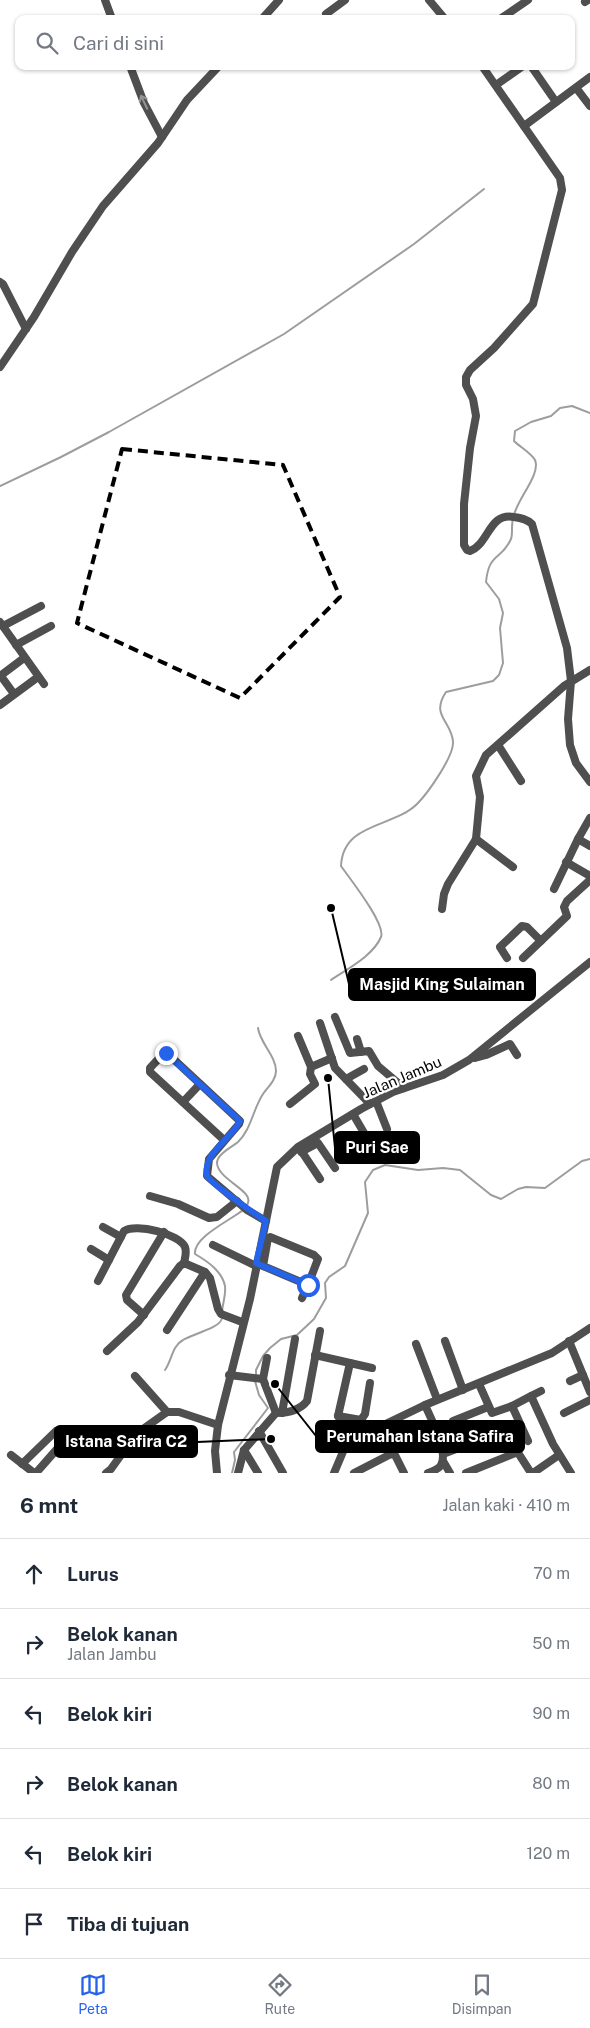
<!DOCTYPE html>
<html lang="id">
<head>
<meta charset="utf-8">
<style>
	body { margin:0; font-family:"Public Sans",sans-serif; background:#f2f2f3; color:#1f2937 }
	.stop { position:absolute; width:15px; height:15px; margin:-11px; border:4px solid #2563eb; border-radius:50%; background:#fff }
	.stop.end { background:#2563eb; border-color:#fff; box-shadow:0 1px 5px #0008 }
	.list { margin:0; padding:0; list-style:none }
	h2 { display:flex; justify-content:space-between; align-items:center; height:65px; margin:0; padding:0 20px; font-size:21px }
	h2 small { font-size:16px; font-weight:400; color:#747a83 }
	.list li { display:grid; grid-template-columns:32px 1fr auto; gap:15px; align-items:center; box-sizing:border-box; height:70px; padding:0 20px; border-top:1px solid #e0e1e3 }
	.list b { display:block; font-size:19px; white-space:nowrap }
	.list p { margin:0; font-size:16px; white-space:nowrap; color:#747a83 }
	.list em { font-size:16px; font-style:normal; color:#747a83 }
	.icon { flex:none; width:28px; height:28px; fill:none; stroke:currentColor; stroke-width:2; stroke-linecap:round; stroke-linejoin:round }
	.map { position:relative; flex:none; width:590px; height:1473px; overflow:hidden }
	.search { position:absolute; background:#fff; box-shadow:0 1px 4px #0004; left:15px; right:15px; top:15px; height:55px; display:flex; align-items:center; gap:12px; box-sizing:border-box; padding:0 18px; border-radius:10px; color:#747a83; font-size:19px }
	.sheet { height:485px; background:#fff }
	nav { display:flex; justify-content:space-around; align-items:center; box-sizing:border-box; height:70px; border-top:1px solid #e0e1e3; background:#fff; font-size:14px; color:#747a83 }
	nav a { display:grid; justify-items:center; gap:2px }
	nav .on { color:#2563eb }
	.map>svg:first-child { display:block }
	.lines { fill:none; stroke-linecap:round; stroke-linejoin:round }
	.stream { stroke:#9d9d9d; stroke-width:2 }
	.minor { stroke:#4f4f4f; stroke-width:8 }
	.oneway { stroke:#959595 }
	.route { stroke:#2563eb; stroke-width:6 }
	.marked { fill:none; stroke:#000; stroke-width:4; stroke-dasharray:10 6; stroke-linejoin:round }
	.labels { text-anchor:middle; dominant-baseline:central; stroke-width:4.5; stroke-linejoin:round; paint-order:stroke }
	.street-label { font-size:15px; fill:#000; stroke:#fff }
	.leader { fill:none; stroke:#000; stroke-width:2 }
	.callout-dot { fill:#000; stroke:#fff; stroke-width:2 }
	.callout { fill:#000; stroke:#000; stroke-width:2 }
	.callout-label { font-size:16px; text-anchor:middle; font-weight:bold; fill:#fff }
</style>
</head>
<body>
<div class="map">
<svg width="590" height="1473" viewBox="0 0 590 1473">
	<rect width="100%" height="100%" fill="#fff"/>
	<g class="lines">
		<g class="stream">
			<polyline points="0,486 61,457 109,432 284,334 414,244 484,189"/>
			<path d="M514 515C518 498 541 474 535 460 531 453 520 447 514 441L515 431 531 422 551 416 560 408 572 406 590 413"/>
			<path d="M331 980C347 969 373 956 381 937 386 924 350 879 341 866 343 822 393 828 417 804 428 793 454 756 453 742 452 721 430 716 446 692L493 681 499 675 503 663 500 628 503 613 499 599 486 582C489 552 501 561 511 539 513 533 511 526 513 519"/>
			<path d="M246 1206C259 1192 218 1181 217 1163 217 1154 232 1147 238 1142 251 1130 253 1109 263 1094 268 1087 276 1080 276 1071 276 1056 260 1043 258 1028"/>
			<path d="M222 1311C223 1303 226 1294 225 1286 222 1271 207 1261 195 1254 193 1237 231 1220 243 1210"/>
			<path d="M165 1370C172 1360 172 1346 183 1340 192 1334 221 1328 222 1318"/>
			<polyline points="256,1376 256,1370 263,1356 270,1348 281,1339 297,1335 314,1319 326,1298 325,1283 329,1277 345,1266 368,1213 365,1182 373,1170 385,1165 418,1170 443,1168 460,1170 491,1195 501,1199 518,1189 526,1187 545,1188 582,1161 590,1159"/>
			<polyline points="232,1473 235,1460 234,1452 268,1408 259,1395 255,1381"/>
		</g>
		<g class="minor">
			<polyline points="105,0 112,19"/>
			<polyline points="429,0 445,19"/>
			<polyline points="585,2 588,0"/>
			<polyline points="326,14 345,0"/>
			<polyline points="262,19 279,0"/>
			<polyline points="500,19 528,0"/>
			<polyline points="130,66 144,103 162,137"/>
			<path d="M482 66 560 178 562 190 533 304 494 348 470 370 466 377V385L473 399 476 416 470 448 464 504V545L467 550 470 551C489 544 489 512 514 517 521 518 527 519 532 524L567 648 571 681 568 719 570 745 576 763 590 782"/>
			<polyline points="531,66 556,102"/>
			<polyline points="496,85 523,66"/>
			<polyline points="577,89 590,106"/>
			<polyline points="524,126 590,77"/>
			<polyline points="0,282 3,284 26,329"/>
			<polyline points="0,367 34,317 72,252 103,206 158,143 187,100 219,66"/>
			<polyline points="0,622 44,684"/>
			<polyline points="3,626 41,606"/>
			<polyline points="16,645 51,626"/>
			<polyline points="0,676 24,658"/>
			<polyline points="1,676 14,694"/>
			<polyline points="0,705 38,677"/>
			<polyline points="498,745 521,781"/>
			<polyline points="476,839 513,867"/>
			<polyline points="578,839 590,818"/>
			<polyline points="566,862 590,876"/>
			<polyline points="554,889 578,839 590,846"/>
			<polyline points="442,909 444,894 448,884 476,839 480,797 476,776 486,755 564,686 590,670"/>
			<polyline points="507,958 500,947 522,926 527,927 541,941"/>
			<polyline points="523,958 567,916 564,907 567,901 590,880"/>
			<polyline points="335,1017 350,1053 369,1051 378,1066 404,1088"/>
			<polyline points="320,1023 335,1068 370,1104"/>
			<polyline points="298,1036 311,1067"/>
			<polyline points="357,1039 361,1052"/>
			<polyline points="475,1058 486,1055 510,1044 517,1055"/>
			<polyline points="346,1079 364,1069"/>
			<polyline points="376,1101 387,1129"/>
			<polyline points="183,1102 200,1084"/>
			<polyline points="290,1104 315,1084 310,1074 311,1067 332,1058"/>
			<polyline points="353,1114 367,1138"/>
			<polyline points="224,1140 150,1072 150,1068 163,1054 168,1054 240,1121 239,1124 209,1159 207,1176 247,1210 266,1221"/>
			<polyline points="300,1149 320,1179"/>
			<polyline points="301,1152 318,1143 335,1168"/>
			<polyline points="150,1196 178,1204 209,1218 217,1217 237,1201"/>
			<polyline points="103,1227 121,1237"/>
			<polyline points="213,1245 256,1266"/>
			<polyline points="91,1249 109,1260"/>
			<polyline points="257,1263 263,1266 308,1285 318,1259 314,1255 270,1237 268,1238 263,1266"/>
			<path d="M98 1281 124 1231C136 1223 180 1234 185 1247 187 1253 185 1258 184 1263"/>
			<polyline points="302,1298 308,1285"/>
			<polyline points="144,1315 127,1300 126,1295 164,1232"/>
			<polyline points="167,1330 205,1272"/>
			<polyline points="445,1341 463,1390"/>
			<polyline points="569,1341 590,1392"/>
			<polyline points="416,1344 437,1399"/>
			<polyline points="107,1351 138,1322 180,1266 184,1263 205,1272 210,1278 218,1309 221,1314 242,1322"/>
			<polyline points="315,1355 372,1368"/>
			<path d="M267 1358 263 1379 276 1413C287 1413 300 1410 307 1401L320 1331"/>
			<polyline points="350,1363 338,1416 361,1420 365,1414 370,1383"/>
			<polyline points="229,1375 263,1379"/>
			<polyline points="135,1376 167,1412"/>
			<polyline points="570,1381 583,1375"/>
			<polyline points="479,1384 492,1413 512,1406 531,1396 553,1444 571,1473"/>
			<polyline points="531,1396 541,1391"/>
			<path d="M425 1405C430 1417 449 1452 441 1465 439 1469 433 1471 428 1473"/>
			<polyline points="512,1406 528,1441"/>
			<polyline points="282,1413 295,1339"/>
			<polyline points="564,1413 590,1400"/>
			<polyline points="338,1416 350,1436"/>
			<polyline points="453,1421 488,1407"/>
			<polyline points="259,1431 283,1473"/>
			<polyline points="244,1450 258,1473"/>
			<polyline points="443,1454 504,1431 531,1473"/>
			<polyline points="11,1455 34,1473"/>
			<polyline points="443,1461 450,1473"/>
			<polyline points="22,1464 56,1431"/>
			<polyline points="36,1473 57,1449"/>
			<polyline points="106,1473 111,1469 136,1434 167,1412 179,1412 218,1425"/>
			<polyline points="217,1473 215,1451 218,1425 250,1299 277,1167 298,1147 361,1109 393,1092 443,1075 469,1060 590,962"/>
			<polyline points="238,1473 244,1450 276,1413"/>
			<polyline points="334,1473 345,1447 350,1441 425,1405 552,1353 590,1328"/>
			<polyline points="354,1473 391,1454 395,1455 404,1473"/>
			<polyline points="466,1473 518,1452"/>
			<polyline points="533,1473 559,1455"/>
		</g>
	</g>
	<defs><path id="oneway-shaft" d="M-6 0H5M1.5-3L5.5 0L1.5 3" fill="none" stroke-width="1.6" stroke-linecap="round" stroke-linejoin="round" transform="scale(1.25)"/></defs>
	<use class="oneway" href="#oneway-shaft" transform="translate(144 102) rotate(-115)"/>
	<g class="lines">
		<path class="route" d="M166 1053 240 1121C233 1135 218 1144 210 1158 208 1162 205 1171 207 1176 209 1182 258 1216 266 1221L256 1263 308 1285"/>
	</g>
	<path class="marked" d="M122 449 283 465 340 597 240 698 77 623Z"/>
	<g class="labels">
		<g class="street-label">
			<text transform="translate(402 1077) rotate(-23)">Jalan Jambu</text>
		</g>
	</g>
	<path class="leader" d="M331 908L349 984M328 1078L335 1148M275 1384L316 1436M271 1439L197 1442"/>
	<g class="callout-dot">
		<circle cx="331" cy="908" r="5"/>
		<circle cx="328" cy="1078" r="5"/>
		<circle cx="275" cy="1384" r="5"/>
		<circle cx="271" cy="1439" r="5"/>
	</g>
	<g class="callout">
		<rect x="349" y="969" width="186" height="31" rx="5"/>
		<rect x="335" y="1132" width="84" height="31" rx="5"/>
		<rect x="316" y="1421" width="208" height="31" rx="5"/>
		<rect x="55" y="1426" width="142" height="31" rx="5"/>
	</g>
	<g class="callout-label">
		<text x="442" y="990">Masjid King Sulaiman</text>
		<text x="377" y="1153">Puri Sae</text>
		<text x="420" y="1442">Perumahan Istana Safira</text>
		<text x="126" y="1447">Istana Safira C2</text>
	</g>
</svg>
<div class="stop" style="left:308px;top:1285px"></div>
<div class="stop end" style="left:166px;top:1053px"></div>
<div class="search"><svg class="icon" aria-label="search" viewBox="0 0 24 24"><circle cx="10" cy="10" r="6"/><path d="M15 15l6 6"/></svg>Cari di sini</div>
</div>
<section class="sheet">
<h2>6 mnt<small>Jalan kaki · 410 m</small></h2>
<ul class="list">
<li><svg class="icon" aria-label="ahead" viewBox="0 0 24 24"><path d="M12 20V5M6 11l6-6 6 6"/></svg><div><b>Lurus</b></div><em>70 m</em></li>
<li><svg class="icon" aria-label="right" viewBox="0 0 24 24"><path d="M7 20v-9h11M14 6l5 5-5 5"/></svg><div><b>Belok kanan</b><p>Jalan Jambu</p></div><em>50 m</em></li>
<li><svg class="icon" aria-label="left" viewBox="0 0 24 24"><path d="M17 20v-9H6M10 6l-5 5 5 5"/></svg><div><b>Belok kiri</b></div><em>90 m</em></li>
<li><svg class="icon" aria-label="right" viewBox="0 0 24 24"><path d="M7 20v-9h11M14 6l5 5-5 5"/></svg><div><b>Belok kanan</b></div><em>80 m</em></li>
<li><svg class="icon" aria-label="left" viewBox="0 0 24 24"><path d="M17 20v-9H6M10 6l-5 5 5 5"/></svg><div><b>Belok kiri</b></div><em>120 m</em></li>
<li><svg class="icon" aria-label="arrive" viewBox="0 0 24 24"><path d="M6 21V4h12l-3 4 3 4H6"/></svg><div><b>Tiba di tujuan</b></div></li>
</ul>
</section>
<nav>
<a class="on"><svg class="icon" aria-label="map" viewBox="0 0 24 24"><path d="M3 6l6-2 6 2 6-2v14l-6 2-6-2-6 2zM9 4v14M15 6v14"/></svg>Peta</a>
<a><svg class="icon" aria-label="directions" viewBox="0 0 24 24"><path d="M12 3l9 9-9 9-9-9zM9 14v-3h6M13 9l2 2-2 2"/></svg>Rute</a>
<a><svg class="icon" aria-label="saved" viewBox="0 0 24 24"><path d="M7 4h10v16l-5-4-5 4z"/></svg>Disimpan</a>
</nav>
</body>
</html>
